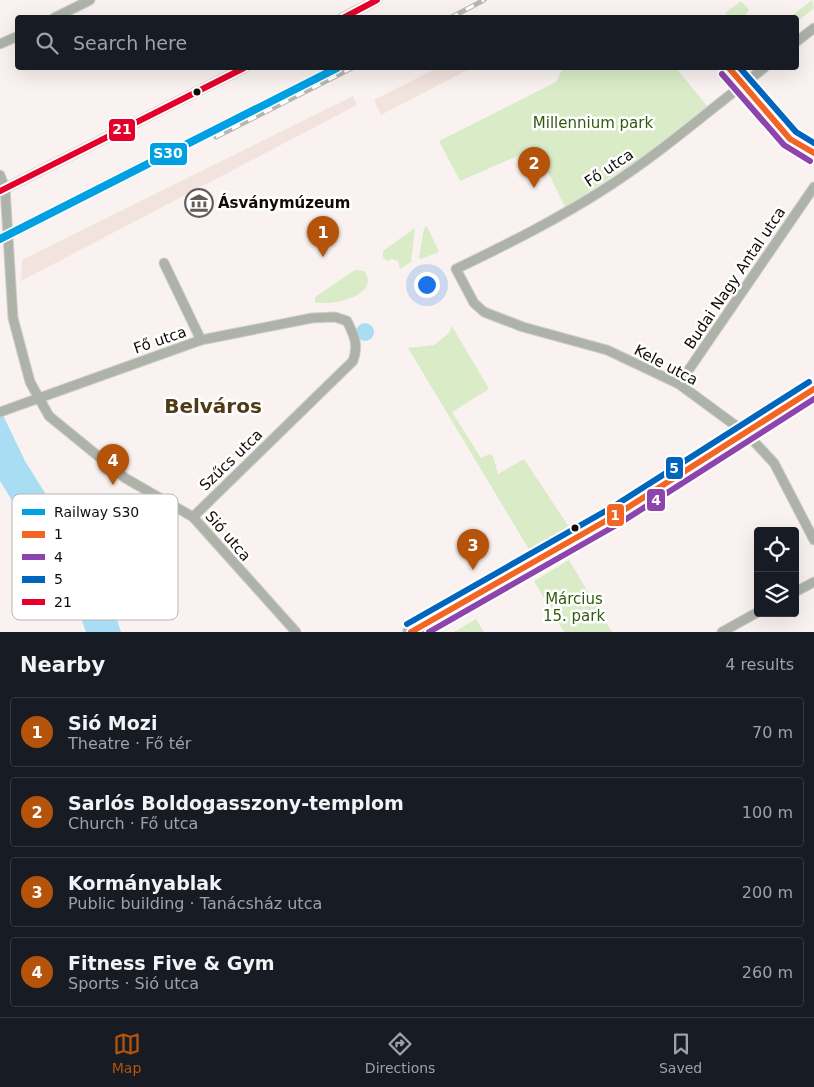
<!DOCTYPE html>
<html lang="en">
<head>
<meta charset="utf-8">
<style>
	body { margin:0; font-family:"DejaVu Sans",sans-serif; background:#242831; color:#f1f3f6 }
	.controls { position:absolute; right:15px; bottom:15px; display:grid; overflow:hidden; border-radius:5px; box-shadow:0 5px 20px #0002 }
	.controls button { width:45px; height:45px; display:grid; place-items:center; padding:0; border:0; border-bottom:1px solid #363941; background:#171b24; color:#f1f3f6; font:25px sans-serif }
	.you { position:absolute; left:426px; top:284px; width:18px; height:18px; margin:-12px; border:4px solid #fff; border-radius:50%; background:#1a73e8; box-shadow:0 0 0 8px #1a73e833 }
	.badge { display:grid; place-items:center; width:32px; height:32px; border-radius:50%; background:#b45309; color:#fff; font-size:16px; font-weight:700 }
	.pin { position:absolute; translate:-50% -41px; filter:drop-shadow(0 1px 2px #0008) }
	.pin::after { content:''; position:absolute; top:26px; width:18px; height:15px; background:inherit; clip-path:polygon(0 0,100% 0,50% 100%) }
	.list { margin:0; padding:0; list-style:none }
	h2 { display:flex; justify-content:space-between; align-items:center; height:65px; margin:0; padding:0 20px; font-size:21px }
	h2 small { font-size:16px; font-weight:400; color:#9ea1a6 }
	.list li { display:grid; grid-template-columns:32px 1fr auto; gap:15px; align-items:center; box-sizing:border-box; height:70px; margin:0 10px 10px; padding:0 10px; border:1px solid #363941; border-radius:5px }
	.list b { display:block; font-size:19px; white-space:nowrap }
	.list p { margin:0; font-size:16px; white-space:nowrap; color:#9ea1a6 }
	.list em { font-size:16px; font-style:normal; color:#9ea1a6 }
	.icon { flex:none; width:28px; height:28px; fill:none; stroke:currentColor; stroke-width:2; stroke-linecap:round; stroke-linejoin:round }
	.map { position:relative; flex:none; width:814px; height:632px; overflow:hidden }
	.search { position:absolute; background:#171b24; box-shadow:0 5px 20px #0002; left:15px; right:15px; top:15px; height:55px; display:flex; align-items:center; gap:12px; box-sizing:border-box; padding:0 18px; border-radius:5px; color:#9ea1a6; font-size:19px }
	.sheet { height:385px; background:#171b24 }
	nav { display:flex; justify-content:space-around; align-items:center; box-sizing:border-box; height:70px; border-top:1px solid #363941; background:#171b24; font-size:14px; color:#9ea1a6 }
	nav a { display:grid; justify-items:center; gap:2px }
	nav .on { color:#b45309 }
	.map>svg:first-child { display:block }
	.built { fill:#f3e3de }
	.green { fill:#d9ecc7 }
	.water { fill:#a9ddf4 }
	.lines { fill:none; stroke-linecap:round; stroke-linejoin:round }
	.street-casing { stroke:#d3cecc; stroke-width:11 }
	.primary-casing { stroke:#d3cecc; stroke-width:18 }
	.street { stroke:#adb3a9; stroke-width:9 }
	.primary { stroke:#b1b6ab; stroke-width:15 }
	.rail-casing { stroke:#b7b6b0; stroke-width:5 }
	.rail { stroke:#fff; stroke-width:3; stroke-dasharray:9; stroke-linecap:butt }
	.bus-1-casing { stroke:#fff; stroke-width:10 }
	.bus-2-casing { stroke:#fff; stroke-width:10 }
	.bus-3-casing { stroke:#fff; stroke-width:10 }
	.bus-4-casing { stroke:#fff; stroke-width:10 }
	.bus-1 { stroke:#f26522; stroke-width:6 }
	.bus-2 { stroke:#8e44ad; stroke-width:6 }
	.bus-3 { stroke:#0065bd; stroke-width:6 }
	.bus-4 { stroke:#e4002b; stroke-width:6 }
	.rail-1-casing { stroke:#fff; stroke-width:11 }
	.rail-1 { stroke:#00a0e3; stroke-width:8 }
	.bus-dot { fill:#130a07; stroke:#fff; stroke-width:2 }
	.labels { text-anchor:middle; dominant-baseline:central; stroke-width:5; stroke-linejoin:round; paint-order:stroke }
	.park-label { font-size:15px; fill:#305a0c; stroke:#fff }
	.street-label { font-size:15px; fill:#130a07; stroke:#fff }
	.poi-label { font-size:15px; font-weight:bold; fill:#130a07; stroke:#fff; text-anchor:start }
	.district-label { font-size:20px; font-weight:bold; fill:#513b16; stroke:#fff }
	.key { fill:#fff; stroke:#b8b6b5; stroke-width:1 }
	.key-label { font-size:14px; fill:#130a07 }
	.line-badge { stroke:#fff; stroke-width:2 }
	.badge-label { font-size:14px; text-anchor:middle; font-weight:bold; fill:#fff }
</style>
</head>
<body>
<div class="map">
<svg width="814" height="632" viewBox="0 0 814 632">
	<rect width="100%" height="100%" fill="#f9f2f0"/>
	<g class="built">
		<polygon points="437,68 471,68 381,115 374,100"/>
		<polygon points="353,96 357,105 21,281 22,260"/>
	</g>
	<g class="green">
		<polygon points="812,0 814,8 797,22 796,18 790,17"/>
		<polygon points="741,1 749,10 744,17 728,17 725,13"/>
		<polygon points="563,68 676,68 707,106 645,155 565,207 536,148 460,181 439,141 556,82"/>
		<polygon points="427,226 439,252 421,259 419,258 424,228"/>
		<polygon points="415,228 411,262 400,269 398,261 392,259 387,261 383,257 383,251"/>
		<path d="M355 270 364 271C382 295 331 307 315 302V297Z"/>
		<polygon points="452,326 489,389 452,412 481,458 490,454 493,456 498,474 524,459 569,527 530,551 408,348 434,345 449,333"/>
		<polygon points="569,560 612,632 564,632 534,581"/>
		<polygon points="476,619 484,632 454,632"/>
	</g>
	<g class="water">
		<circle cx="365" cy="332" r="9"/>
		<polygon points="0,409 25,461 109,595 121,632 86,632 75,602 0,481"/>
	</g>
	<g class="lines">
		<defs>
			<g id="street">
				<polyline points="54,18 90,0"/>
				<polyline points="342,18 377,0"/>
				<polyline points="796,42 814,28"/>
				<polyline points="0,44 18,36"/>
				<path d="M764 68C712 108 662 152 606 188 558 219 508 244 456 269L474 303 484 312 523 327 607 350 679 384 747 434 774 463 814 540"/>
				<polyline points="744,83 790,139 814,153"/>
				<polyline points="0,175 5,188 13,318 30,382 49,416 125,478 193,517 296,632"/>
				<polyline points="0,191 244,68"/>
				<polyline points="164,263 201,340"/>
				<polyline points="679,384 814,187"/>
				<path d="M0 412 201 340 312 318 335 317 347 321C354 335 359 345 353 361L193 517"/>
				<polyline points="795,592 814,582"/>
				<polyline points="722,632 758,612"/>
			</g>
			<path id="primary" d="M411 632C550 558 684 476 814 389"/>
		</defs>
		<use href="#street" class="street-casing"/>
		<use href="#primary" class="primary-casing"/>
		<use href="#street" class="street"/>
		<use href="#primary" class="primary"/>
		<defs>
			<g id="rail">
				<polyline points="450,18 484,0"/>
				<polyline points="216,137 352,68"/>
			</g>
		</defs>
		<use href="#rail" class="rail-casing"/>
		<use href="#rail" class="rail"/>
		<defs>
			<g id="bus-1">
				<polyline points="729,68 790,139 814,153"/>
				<polyline points="411,632 616,515 814,389"/>
			</g>
			<g id="bus-2">
				<polyline points="722,74 784,145 810,161"/>
				<polyline points="429,632 620,523 814,399"/>
			</g>
			<g id="bus-3">
				<polyline points="740,68 796,132 814,143"/>
				<polyline points="407,624 611,508 809,382"/>
			</g>
			<g id="bus-4">
				<polyline points="343,18 377,0"/>
				<polyline points="0,191 244,68"/>
			</g>
		</defs>
		<use href="#bus-1" class="bus-1-casing"/>
		<use href="#bus-2" class="bus-2-casing"/>
		<use href="#bus-3" class="bus-3-casing"/>
		<use href="#bus-4" class="bus-4-casing"/>
		<use href="#bus-1" class="bus-1"/>
		<use href="#bus-2" class="bus-2"/>
		<use href="#bus-3" class="bus-3"/>
		<use href="#bus-4" class="bus-4"/>
		<defs>
			<polyline id="rail-1" points="0,239 337,68"/>
		</defs>
		<use href="#rail-1" class="rail-1-casing"/>
		<use href="#rail-1" class="rail-1"/>
	</g>
	<defs>
		<symbol id="museum-ring" viewBox="-11 -11 22 22"><circle r="9.5" fill="#fff" stroke="#645b59" stroke-width="1.5"/><path d="M0-6L6-3V-2H-6V-3ZM-5-1h2V3h-2ZM-1-1h2V3h-2ZM3-1h2V3H3ZM-6 4H6V6H-6Z" fill="#645b59"/></symbol>
	</defs>
	<g fill-rule="evenodd">
		<use href="#museum-ring" x="183" y="187" width="32" height="32"/>
	</g>
	<g class="bus-dot">
		<circle cx="197" cy="92" r="4.5"/>
		<circle cx="575" cy="528" r="4.5"/>
	</g>
	<g class="labels">
		<g class="park-label">
			<text x="593" y="123">Millennium park</text>
			<text x="574" y="599">Március<tspan x="574" dy="17">15. park</tspan></text>
		</g>
		<g class="street-label">
			<text transform="translate(609 168) rotate(-34)">Fő utca</text>
			<text transform="translate(735 278) rotate(-56)">Budai Nagy Antal utca</text>
			<text transform="translate(160 340) rotate(-19)">Fő utca</text>
			<text transform="translate(666 365) rotate(28)">Kele utca</text>
			<text transform="translate(231 460) rotate(-44)">Szűcs utca</text>
			<text transform="translate(228 536) rotate(49)">Sió utca</text>
		</g>
		<g class="poi-label">
			<text x="218" y="203">Ásványmúzeum</text>
		</g>
		<g class="district-label">
			<text x="213" y="406">Belváros</text>
		</g>
	</g>
	<rect x="12" y="494" width="166" height="126" rx="8" class="key"/>
	<rect x="22" y="509" width="23" height="6" fill="#00a0e3"/>
	<rect x="22" y="531" width="23" height="7" fill="#f26522"/>
	<rect x="22" y="554" width="23" height="6" fill="#8e44ad"/>
	<rect x="22" y="576" width="23" height="7" fill="#0065bd"/>
	<rect x="22" y="599" width="23" height="6" fill="#e4002b"/>
	<g class="key-label">
		<text x="54" y="517">Railway S30</text>
		<text x="54" y="539">1</text>
		<text x="54" y="562">4</text>
		<text x="54" y="584">5</text>
		<text x="54" y="607">21</text>
	</g>
	<g class="line-badge">
		<rect x="108" y="118" width="28" height="24" rx="5" fill="#e4002b"/>
		<rect x="149" y="142" width="39" height="24" rx="5" fill="#00a0e3"/>
		<rect x="665" y="456" width="19" height="24" rx="5" fill="#0065bd"/>
		<rect x="646" y="488" width="20" height="24" rx="5" fill="#8e44ad"/>
		<rect x="606" y="503" width="19" height="24" rx="5" fill="#f26522"/>
	</g>
	<g class="badge-label">
		<text x="122" y="134">21</text>
		<text x="168" y="158">S30</text>
		<text x="674" y="473">5</text>
		<text x="656" y="505">4</text>
		<text x="615" y="520">1</text>
	</g>
</svg>
<div class="controls">
<button><svg class="icon" aria-label="locate" viewBox="0 0 24 24"><circle cx="12" cy="12" r="6"/><path d="M12 2v4M12 18v4M2 12h4M18 12h4"/></svg></button>
<button><svg class="icon" aria-label="layers" viewBox="0 0 24 24"><path d="M12 4l9 5-9 5-9-5zM3 14l9 5 9-5"/></svg></button>
</div>
<div class="you"></div>
<div class="pin badge" style="left:323px;top:257px">1</div>
<div class="pin badge" style="left:534px;top:188px">2</div>
<div class="pin badge" style="left:473px;top:570px">3</div>
<div class="pin badge" style="left:113px;top:485px">4</div>
<div class="search"><svg class="icon" aria-label="search" viewBox="0 0 24 24"><circle cx="10" cy="10" r="6"/><path d="M15 15l6 6"/></svg>Search here</div>
</div>
<section class="sheet">
<h2>Nearby<small>4 results</small></h2>
<ul class="list">
<li><span class="badge">1</span><div><b>Sió Mozi</b><p>Theatre · Fő tér</p></div><em>70 m</em></li>
<li><span class="badge">2</span><div><b>Sarlós Boldogasszony-templom</b><p>Church · Fő utca</p></div><em>100 m</em></li>
<li><span class="badge">3</span><div><b>Kormányablak</b><p>Public building · Tanácsház utca</p></div><em>200 m</em></li>
<li><span class="badge">4</span><div><b>Fitness Five &amp; Gym</b><p>Sports · Sió utca</p></div><em>260 m</em></li>
</ul>
</section>
<nav>
<a class="on"><svg class="icon" aria-label="map" viewBox="0 0 24 24"><path d="M3 6l6-2 6 2 6-2v14l-6 2-6-2-6 2zM9 4v14M15 6v14"/></svg>Map</a>
<a><svg class="icon" aria-label="directions" viewBox="0 0 24 24"><path d="M12 3l9 9-9 9-9-9zM9 14v-3h6M13 9l2 2-2 2"/></svg>Directions</a>
<a><svg class="icon" aria-label="saved" viewBox="0 0 24 24"><path d="M7 4h10v16l-5-4-5 4z"/></svg>Saved</a>
</nav>
</body>
</html>
